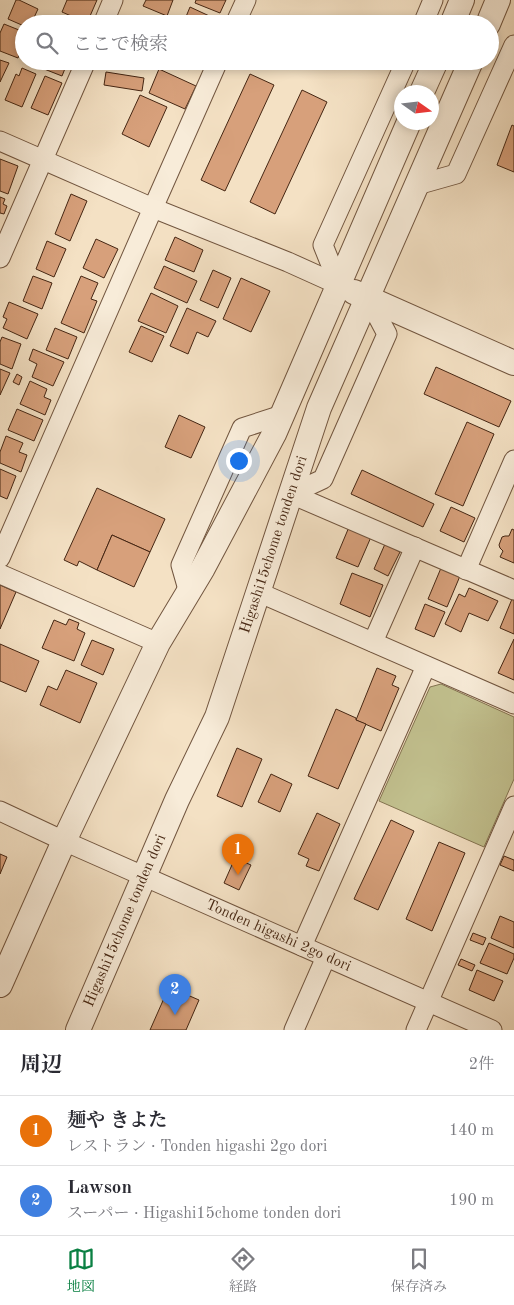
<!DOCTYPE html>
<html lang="ja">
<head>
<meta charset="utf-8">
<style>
	body { margin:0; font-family:"Old Standard TT","Noto Serif JP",serif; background:#f2f2f3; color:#2b2b33 }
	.compass { position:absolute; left:394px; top:85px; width:45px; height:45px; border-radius:50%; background:#fff; box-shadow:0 2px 8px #0003; rotate:104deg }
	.you { position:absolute; left:238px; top:460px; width:18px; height:18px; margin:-12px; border:4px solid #fff; border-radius:50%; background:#1a73e8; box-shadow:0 0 0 8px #1a73e833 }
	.badge { display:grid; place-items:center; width:32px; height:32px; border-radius:50%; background:#0b8043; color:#fff; font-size:16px; font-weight:700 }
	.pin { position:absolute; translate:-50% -41px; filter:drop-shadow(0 1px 2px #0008) }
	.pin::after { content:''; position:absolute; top:26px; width:18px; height:15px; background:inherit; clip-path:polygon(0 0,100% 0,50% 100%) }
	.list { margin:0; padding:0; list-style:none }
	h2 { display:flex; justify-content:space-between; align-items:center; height:65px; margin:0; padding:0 20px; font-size:21px }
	h2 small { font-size:16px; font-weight:400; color:#7c7c81 }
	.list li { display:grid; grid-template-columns:32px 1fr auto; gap:15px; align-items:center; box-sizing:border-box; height:70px; padding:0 20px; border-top:1px solid #e1e1e2 }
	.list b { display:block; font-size:19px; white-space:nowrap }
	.list p { margin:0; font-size:16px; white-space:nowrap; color:#7c7c81 }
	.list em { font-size:16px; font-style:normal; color:#7c7c81 }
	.icon { flex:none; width:28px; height:28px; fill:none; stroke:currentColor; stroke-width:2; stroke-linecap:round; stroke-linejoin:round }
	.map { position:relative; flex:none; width:514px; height:1030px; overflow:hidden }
	.search { position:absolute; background:#fff; box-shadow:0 2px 8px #0003; left:15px; right:15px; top:15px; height:55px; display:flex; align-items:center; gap:12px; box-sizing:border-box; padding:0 18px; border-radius:28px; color:#7c7c81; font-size:19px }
	.sheet { height:205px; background:#fff }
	nav { display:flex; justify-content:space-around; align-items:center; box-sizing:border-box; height:70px; border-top:1px solid #e1e1e2; background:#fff; font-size:14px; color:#7c7c81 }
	nav a { display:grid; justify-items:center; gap:2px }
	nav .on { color:#0b8043 }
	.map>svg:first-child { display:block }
	.green { fill:#c2c18f; stroke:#847451 }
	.building { fill:#d7a07b; stroke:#452613 }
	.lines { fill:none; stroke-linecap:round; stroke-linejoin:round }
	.minor-casing { stroke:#71553f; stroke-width:21 }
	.tertiary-casing { stroke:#71553f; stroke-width:26 }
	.minor { stroke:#f8ecd9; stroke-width:19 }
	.tertiary { stroke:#f8ecd9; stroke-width:24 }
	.labels { text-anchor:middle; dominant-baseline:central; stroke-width:4.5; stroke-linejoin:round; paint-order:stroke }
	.street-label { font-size:15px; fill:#452613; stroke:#f8ecd9 }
</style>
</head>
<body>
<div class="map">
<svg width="514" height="1030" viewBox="0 0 514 1030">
	<rect width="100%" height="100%" fill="#f4e1c4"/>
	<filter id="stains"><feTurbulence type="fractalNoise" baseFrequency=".004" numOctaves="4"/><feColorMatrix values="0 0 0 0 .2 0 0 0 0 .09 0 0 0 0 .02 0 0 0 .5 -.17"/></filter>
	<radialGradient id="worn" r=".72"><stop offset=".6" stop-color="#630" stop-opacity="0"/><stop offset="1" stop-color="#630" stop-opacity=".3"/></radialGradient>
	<polygon class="green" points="441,684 514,717 514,779 484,847 379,801 430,687"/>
	<g class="building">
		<polygon points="16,0 19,0 38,9 31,24 24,24 24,26 8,19"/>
		<polygon points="67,0 97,0 87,23 62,12"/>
		<polygon points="146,0 173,0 167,16 143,6"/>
		<polygon points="196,0 226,0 220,13 195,3"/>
		<polygon points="190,7 218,20 217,24 183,24"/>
		<polygon points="62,16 79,24 59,24"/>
		<polygon points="4,24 24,32 24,42 18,58 0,51 0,33"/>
		<polygon points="0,60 9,63 0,82"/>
		<polygon points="41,61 68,61 62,76 39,67"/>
		<polygon points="22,68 36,74 22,107 5,100 16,74 19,76"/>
		<polygon points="159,69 196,86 185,109 149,93"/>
		<polygon points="106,72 144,78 142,91 104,85"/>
		<polygon points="250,74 274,85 225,191 201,180"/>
		<polygon points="45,76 62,83 48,115 31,108"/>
		<polygon points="302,90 327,102 275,214 250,202"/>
		<polygon points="140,95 167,107 149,147 122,134"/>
		<polygon points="512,125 514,126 514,172 497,165"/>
		<polygon points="0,159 18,166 8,194 0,191"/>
		<polygon points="71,194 87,201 70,241 55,234"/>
		<polygon points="0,197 5,199 3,204 7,206 4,214 0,213"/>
		<polygon points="175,237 203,250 194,272 165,260"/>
		<polygon points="96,239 118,249 104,278 83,268"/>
		<polygon points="47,241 66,249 54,277 36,269"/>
		<polygon points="164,266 197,281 187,303 154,288"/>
		<polygon points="213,270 231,278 218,308 200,300"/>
		<polygon points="33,276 52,283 42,309 23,301"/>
		<polygon points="81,276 98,283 91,299 97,301 84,333 61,323"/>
		<polygon points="241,278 270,291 251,332 223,319"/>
		<polygon points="151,293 178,306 166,333 138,321"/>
		<polygon points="9,302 38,314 27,339 3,328 7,319 3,317"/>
		<polygon points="187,308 216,321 208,337 197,332 188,354 170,346"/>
		<polygon points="141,326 164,336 152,362 129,352"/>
		<polygon points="55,328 77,337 68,359 46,350"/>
		<polygon points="2,337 21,344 12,369 0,364 0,342"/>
		<polygon points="33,349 64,362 53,386 32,377 37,364 29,360"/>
		<polygon points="436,367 511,401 499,427 424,394"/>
		<polygon points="0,369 10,373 0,395"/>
		<polygon points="17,374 22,377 19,385 13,382"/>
		<polygon points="30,381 47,389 44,397 51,400 45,415 20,404"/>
		<polygon points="17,409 43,420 34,441 8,430"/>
		<polygon points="179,415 205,427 191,458 165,447"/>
		<polygon points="467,422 494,434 463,506 435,494"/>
		<polygon points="6,436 23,443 19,452 27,455 21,472 0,463 0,452"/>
		<polygon points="0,469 16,476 7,499 0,496"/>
		<polygon points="362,470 434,504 423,527 351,494"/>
		<polygon points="97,488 165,519 150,552 112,535 97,570 79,561 77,566 64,560"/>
		<polygon points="451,507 475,518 464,542 440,531"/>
		<polygon points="349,527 371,537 358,567 336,558"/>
		<polygon points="512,529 514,530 514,563 500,557 503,551 500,548 499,545 502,537 505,536 509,536"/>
		<polygon points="112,535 150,552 134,587 97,570"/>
		<polygon points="385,544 400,552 388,576 374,569"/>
		<polygon points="441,568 460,576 447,607 428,599"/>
		<polygon points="352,573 383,585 370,617 340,604"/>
		<polygon points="0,585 16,592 0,629"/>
		<polygon points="469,588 498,601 488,621 469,613 461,632 445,624 459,594 465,597"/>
		<polygon points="512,599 514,600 514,634 500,628"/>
		<polygon points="425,604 445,612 434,637 415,629"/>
		<polygon points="69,619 79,623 77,629 85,633 74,661 42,648 54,620 66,625"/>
		<polygon points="514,639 514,680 498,673"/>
		<polygon points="92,640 114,649 103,675 81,665"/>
		<polygon points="0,644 39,661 26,692 0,681"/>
		<polygon points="377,668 396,676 392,685 399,688 381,731 356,720"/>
		<polygon points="66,670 97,683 80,723 40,705 48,686 57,690"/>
		<polygon points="336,709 356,718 356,720 366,724 338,789 308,776"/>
		<polygon points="237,748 262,759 242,807 217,796"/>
		<polygon points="271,774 292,784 280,812 258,802"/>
		<polygon points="317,813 340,824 319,871 306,866 309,859 298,854"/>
		<polygon points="391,820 414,831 378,910 354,899"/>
		<polygon points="439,842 465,853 432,931 406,919"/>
		<polygon points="0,854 7,857 0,874"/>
		<polygon points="504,856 514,860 514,871 500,865"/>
		<polygon points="235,858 251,865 239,890 224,883"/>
		<polygon points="500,916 514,922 514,948 491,938"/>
		<polygon points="473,933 486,938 483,945 470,940"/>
		<polygon points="489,943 514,954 514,958 507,974 480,963"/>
		<polygon points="461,959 475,965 472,971 458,965"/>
		<polygon points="477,970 503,981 494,1001 469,990"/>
		<polygon points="169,987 199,1000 186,1030 150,1030"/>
	</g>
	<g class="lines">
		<defs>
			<g id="minor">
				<polyline points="103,24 113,0"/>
				<polyline points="235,24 246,0"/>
				<polyline points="423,24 433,0"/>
				<polyline points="0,141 153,208 288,262 339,285"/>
				<polyline points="417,185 456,174 514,45"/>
				<polyline points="0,258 86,61"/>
				<polyline points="339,285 323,245 406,61"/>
				<polyline points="291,494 514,590"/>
				<polyline points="291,494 323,479 387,334 368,298"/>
				<polyline points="0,558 153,208 218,61"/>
				<polyline points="466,570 514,460"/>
				<polyline points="0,574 158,643"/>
				<polyline points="258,592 514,704"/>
				<polyline points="189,593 181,565 242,428 282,415"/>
				<polyline points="373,642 415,547"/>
				<path id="s1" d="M0 811 64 841 492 1030"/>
				<polyline points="302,946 426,666"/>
				<polyline points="294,1030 326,957"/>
				<polyline points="416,1030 514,806"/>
			</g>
			<g id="tertiary">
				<polyline points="452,24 462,0"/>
				<polyline points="488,24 498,0"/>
				<polyline points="422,92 436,61"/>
				<polyline points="354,292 514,363"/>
				<polyline points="0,985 64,841 158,643 203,568 274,434 409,122"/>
				<path id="s2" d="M78 1030 177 800 217 717 319 408 471 61"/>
			</g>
		</defs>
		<use href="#minor" class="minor-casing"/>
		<use href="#tertiary" class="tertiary-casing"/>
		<use href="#minor" class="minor"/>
		<use href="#tertiary" class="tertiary"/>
	</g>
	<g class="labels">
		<g class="street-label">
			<text stroke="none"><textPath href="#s2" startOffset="524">Higashi15chome tonden dori</textPath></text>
			<text stroke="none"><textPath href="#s2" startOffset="119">Higashi15chome tonden dori</textPath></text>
			<text stroke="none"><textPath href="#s1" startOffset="305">Tonden higashi 2go dori</textPath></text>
		</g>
	</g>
	<rect width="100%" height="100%" filter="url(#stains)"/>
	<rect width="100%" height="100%" fill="url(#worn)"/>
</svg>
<svg class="compass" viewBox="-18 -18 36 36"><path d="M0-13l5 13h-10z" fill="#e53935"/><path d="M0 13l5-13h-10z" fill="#7c7c81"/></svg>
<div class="you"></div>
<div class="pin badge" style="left:238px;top:875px;background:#e8710a">1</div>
<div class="pin badge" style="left:175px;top:1015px;background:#3f7fe0">2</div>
<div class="search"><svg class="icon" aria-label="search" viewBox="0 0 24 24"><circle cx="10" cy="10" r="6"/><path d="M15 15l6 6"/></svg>ここで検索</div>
</div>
<section class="sheet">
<h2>周辺<small>2件</small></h2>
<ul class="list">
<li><span class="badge" style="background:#e8710a">1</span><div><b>麺や きよた</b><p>レストラン · Tonden higashi 2go dori</p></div><em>140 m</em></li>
<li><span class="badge" style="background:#3f7fe0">2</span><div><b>Lawson</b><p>スーパー · Higashi15chome tonden dori</p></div><em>190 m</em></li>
</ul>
</section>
<nav>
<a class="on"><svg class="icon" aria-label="map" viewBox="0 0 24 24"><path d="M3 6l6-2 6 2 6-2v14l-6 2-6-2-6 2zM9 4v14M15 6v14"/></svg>地図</a>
<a><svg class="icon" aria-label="directions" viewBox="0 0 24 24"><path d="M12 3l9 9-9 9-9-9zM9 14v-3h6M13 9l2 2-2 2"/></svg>経路</a>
<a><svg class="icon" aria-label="saved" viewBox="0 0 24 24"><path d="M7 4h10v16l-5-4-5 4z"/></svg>保存済み</a>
</nav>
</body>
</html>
